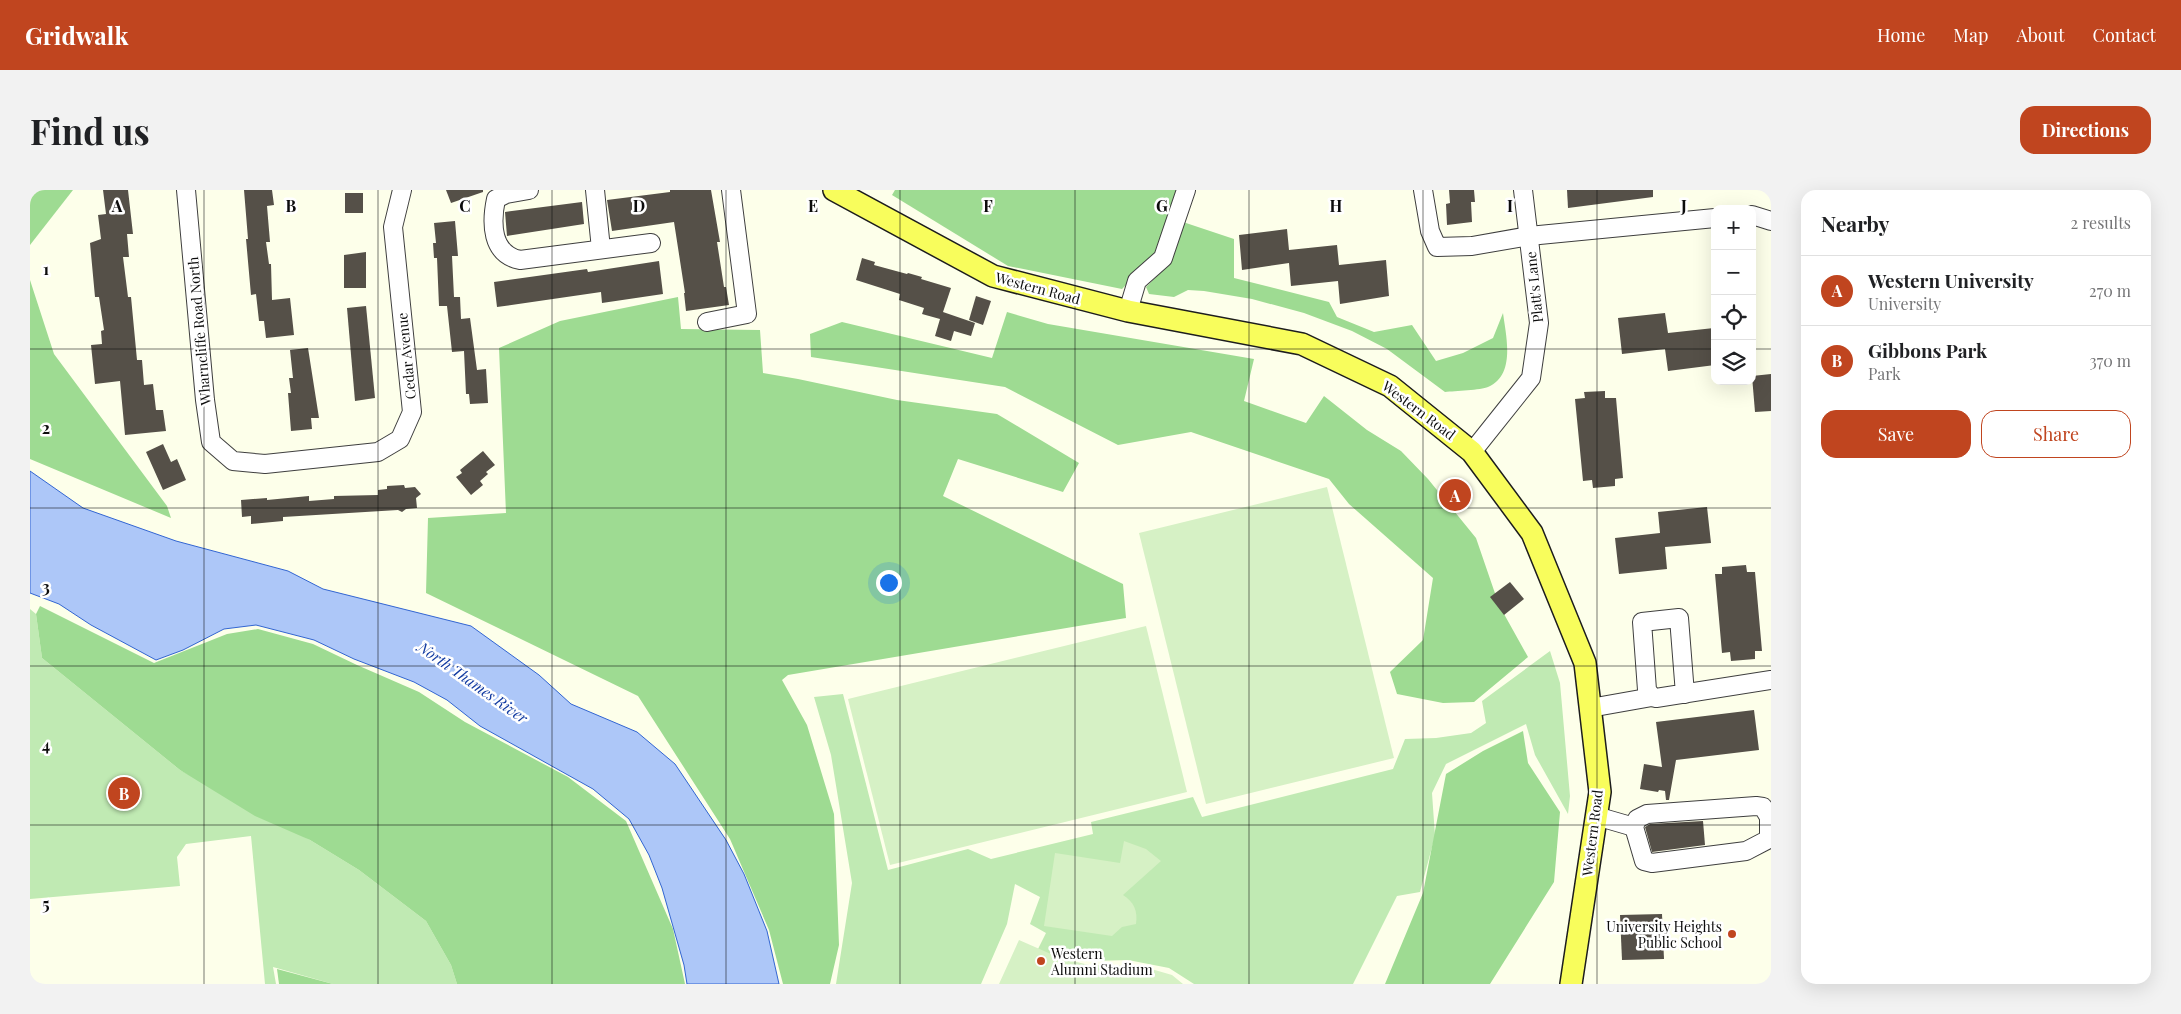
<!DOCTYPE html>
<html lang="en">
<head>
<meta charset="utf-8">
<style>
	body { margin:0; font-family:"Playfair Display",serif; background:#f2f2f2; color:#202124 }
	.controls { position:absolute; right:15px; top:15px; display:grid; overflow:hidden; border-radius:10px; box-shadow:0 5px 20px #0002 }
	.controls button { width:45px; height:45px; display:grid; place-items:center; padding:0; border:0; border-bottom:1px solid #e0e0e0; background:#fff; color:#202124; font:25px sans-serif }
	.you { position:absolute; left:858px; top:392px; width:18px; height:18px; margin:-12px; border:4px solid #fff; border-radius:50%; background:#1a73e8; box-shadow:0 0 0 8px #1a73e833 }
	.badge { display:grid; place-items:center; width:32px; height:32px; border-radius:50%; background:#c0451f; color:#fff; font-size:16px; font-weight:700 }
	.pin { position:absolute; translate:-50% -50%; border:2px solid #fff; box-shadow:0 1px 5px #0006 }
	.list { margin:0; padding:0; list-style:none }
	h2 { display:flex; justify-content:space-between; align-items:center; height:65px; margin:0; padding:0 20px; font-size:21px }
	h2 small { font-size:16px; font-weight:400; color:#757577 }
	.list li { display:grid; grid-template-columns:32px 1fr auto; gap:15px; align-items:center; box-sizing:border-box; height:70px; padding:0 20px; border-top:1px solid #e0e0e0 }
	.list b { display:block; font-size:19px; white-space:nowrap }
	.list p { margin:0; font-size:16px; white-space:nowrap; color:#757577 }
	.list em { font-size:16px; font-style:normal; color:#757577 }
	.actions { display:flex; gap:10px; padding:15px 20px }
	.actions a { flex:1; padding:11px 0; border:1px solid #c0451f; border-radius:15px; text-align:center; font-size:18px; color:#c0451f }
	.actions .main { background:#c0451f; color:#fff }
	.icon { flex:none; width:28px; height:28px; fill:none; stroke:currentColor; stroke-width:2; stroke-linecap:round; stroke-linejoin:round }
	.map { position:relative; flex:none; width:1741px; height:794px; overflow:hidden; border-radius:15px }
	header { display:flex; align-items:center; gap:30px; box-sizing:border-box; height:70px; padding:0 25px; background:#c0451f; color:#fff }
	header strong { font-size:24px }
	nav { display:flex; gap:28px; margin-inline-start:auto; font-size:18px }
	.intro { display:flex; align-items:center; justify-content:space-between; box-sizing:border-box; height:120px; padding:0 30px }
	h1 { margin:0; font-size:35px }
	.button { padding:12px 22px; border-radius:15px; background:#c0451f; color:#fff; font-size:18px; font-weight:700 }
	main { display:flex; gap:30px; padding:0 30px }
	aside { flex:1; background:#fff; border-radius:15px; box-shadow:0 5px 20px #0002 }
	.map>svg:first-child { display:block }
	.green { fill:#c0eab3 }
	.forest { fill:#9edb92 }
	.pitch { fill:#d6f1c5 }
	.water { fill:#adc7f8; stroke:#3265d2 }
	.building { fill:#555048 }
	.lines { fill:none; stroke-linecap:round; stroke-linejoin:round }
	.minor-casing { stroke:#3f3f3f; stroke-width:20 }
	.major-casing { stroke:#1d1d1d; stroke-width:24 }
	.minor { stroke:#fff; stroke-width:18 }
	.major { stroke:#f8fd5c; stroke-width:21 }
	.grid { fill:none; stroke:#0c0c0c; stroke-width:1; stroke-opacity:0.55 }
	.poi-dot { fill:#c0451f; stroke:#fff; stroke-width:2 }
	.labels { text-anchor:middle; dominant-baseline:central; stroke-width:5; stroke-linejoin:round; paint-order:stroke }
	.street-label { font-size:14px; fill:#0c0c0c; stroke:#fff }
	.poi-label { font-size:14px; fill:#0c0c0c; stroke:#fff; text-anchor:end }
	.water-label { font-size:15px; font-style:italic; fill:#113aa1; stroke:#fff }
	.grid-label { font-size:16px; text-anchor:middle; font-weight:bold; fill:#0c0c0c; stroke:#fff; stroke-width:5; stroke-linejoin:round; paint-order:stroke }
</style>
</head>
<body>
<header>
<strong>Gridwalk</strong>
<nav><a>Home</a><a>Map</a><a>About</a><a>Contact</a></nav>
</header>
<div class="intro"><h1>Find us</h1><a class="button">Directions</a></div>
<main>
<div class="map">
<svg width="1741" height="794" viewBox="0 0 1741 794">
	<rect width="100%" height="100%" fill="#fdffea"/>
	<g class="green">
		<polygon points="0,419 6,424 12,468 150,580 280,650 329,680 396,731 421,775 427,794 303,794 243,777 246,794 235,794 221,646 156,654 147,667 150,696 0,709"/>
		<polygon points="1520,461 1530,493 1540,606 1538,624 1505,565 1496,534 1416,574 1402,603 1405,646 1390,702 1367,706 1323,794 1164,794 1139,778 1098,770 1064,771 1023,757 1007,794 1007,761 1016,743 1000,734 1010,707 985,694 977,734 951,794 806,794 822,693 801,565 784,507 813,504 858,680 938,659 961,669 1063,644 1061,632 1163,607 1172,627 1363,579 1375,549 1406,548 1441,543 1456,533 1452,511"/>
	</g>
	<g class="forest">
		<polygon points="0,0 43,0 0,55"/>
		<polygon points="865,0 1146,0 1126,64 1092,99 978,76 862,5"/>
		<path d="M1153 32 1204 49V88L1299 112 1307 127 1344 142 1382 135 1406 171 1433 163 1463 148 1473 123C1476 146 1486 185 1458 197 1451 200 1425 201 1415 202L1357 159 1322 141 1274 123 1222 109 1174 101 1158 100 1144 107 1119 104 1116 97 1139 74Z"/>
		<polygon points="0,90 24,164 137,316 141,328 0,269"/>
		<polygon points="648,107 651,139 730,140 733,183 768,189 867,210 967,224 1049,273 1033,302 928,269 913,306 1093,394 1096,428 758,485 752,490 777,535 804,624 809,755 800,794 753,794 739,740 700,649 608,506 396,403 398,328 476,323 469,158 530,131"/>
		<polygon points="977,122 1018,134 1224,169 1214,211 1276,233 1294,206 1337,240 1371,261 1398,289 1446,348 1469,415 1498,467 1444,512 1413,513 1367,504 1360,482 1393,450 1403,388 1319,314 1299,289 1161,242 1088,255 975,197 781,167 780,144 812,132 962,168"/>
		<polygon points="10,416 124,473 197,444 228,439 283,454 327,475 389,502 435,532 538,587 596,631 643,739 655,794 427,794 421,775 396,731 329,680 280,650 225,626 150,580 12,468 6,424"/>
		<polygon points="1493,541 1498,573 1530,622 1524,692 1460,794 1355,794 1393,703 1416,584 1453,561"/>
		<polygon points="247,779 303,794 249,794"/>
	</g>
	<g class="pitch">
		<polygon points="1297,297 1364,568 1176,614 1109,343"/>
		<polygon points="1116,436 1157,602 860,675 818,509"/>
		<path d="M1094 651 1116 659 1131 671 1093 705C1104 712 1108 721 1106 734L1092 737 1082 746 1014 736 1025 663 1090 673Z"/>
		<polygon points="989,750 1030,768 1059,775 1111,776 1142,785 1153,794 969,794"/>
	</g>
	<polygon class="water" points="0,281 53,318 146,351 258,381 293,399 441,436 509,485 541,514 607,542 645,574 696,650 714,684 737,741 749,794 657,794 654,775 632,698 619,665 599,629 563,599 450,536 417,510 384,492 324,469 284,450 226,435 194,439 153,460 126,470 61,435 29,414 0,403"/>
	<g class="building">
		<polygon points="73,0 98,0 103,44 97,44 99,67 93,67 98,107 101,107 107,170 112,170 114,195 123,194 126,220 133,220 136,241 95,245 90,191 65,194 61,155 72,154 71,141 74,140 69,107 65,107 60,53 71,49 68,25 76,24"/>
		<polygon points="214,0 242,0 244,15 237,16 240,52 236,52 239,74 241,74 242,110 260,108 264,145 236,148 234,131 229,131 226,104 221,105 216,49 218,49"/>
		<polygon points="416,0 453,0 453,2 421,13"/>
		<polygon points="640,0 681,0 690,52 687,52 694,97 696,97 699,115 656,121 654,103 655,103 644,32 582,41 577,10 640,2"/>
		<polygon points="1419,0 1444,0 1445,12 1441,12 1442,32 1417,35 1416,14 1420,13"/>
		<polygon points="1537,0 1623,0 1623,7 1538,18"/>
		<rect x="315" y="3" width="18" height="20"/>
		<polygon points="552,12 554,34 477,46 475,22"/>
		<polygon points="425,31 428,66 422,66 424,107 430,107 431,129 440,128 447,180 456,179 458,213 440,214 439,204 436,204 434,161 422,162 417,116 409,116 407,68 404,68 403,53 406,53 404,33"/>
		<polygon points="1257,39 1259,60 1307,55 1309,75 1356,70 1359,106 1310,114 1308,91 1261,96 1259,73 1212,80 1209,45"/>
		<polygon points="336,62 336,98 314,98 314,65"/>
		<polygon points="832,68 845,72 844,75 877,84 878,83 892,87 891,89 921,98 913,122 945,133 941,146 924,141 921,151 905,146 910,129 892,124 894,118 869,110 870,104 826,90"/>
		<polygon points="629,71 633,104 572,113 571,102 467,117 464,92 557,79 558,82"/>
		<polygon points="946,106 961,111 953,135 939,130"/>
		<polygon points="336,116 345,208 325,211 317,118"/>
		<polygon points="1635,123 1638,143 1684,138 1685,175 1638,181 1635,159 1592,164 1588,128"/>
		<polygon points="278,158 289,228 281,228 282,239 261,241 258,203 261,203 259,188 263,188 260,160"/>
		<polygon points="1741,184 1741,221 1725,222 1722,186"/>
		<polygon points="1575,201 1575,208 1586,208 1593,288 1585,289 1585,296 1563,298 1562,290 1553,291 1545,209 1555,208 1554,202"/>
		<polygon points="133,254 141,272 147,269 156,290 133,300 116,262"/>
		<polygon points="453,261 465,275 456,282 458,284 450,291 453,295 441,305 426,287 432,283 430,280"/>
		<polygon points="374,295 375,298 385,297 391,304 386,308 387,318 376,319 372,322 368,320 253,327 253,331 221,334 221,326 212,327 211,310 237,308 237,310 279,306 279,311 304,309 304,306 348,305 348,300 357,299 357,296"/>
		<polygon points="1677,317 1681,353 1635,357 1637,379 1589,384 1585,348 1630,343 1628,322"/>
		<polygon points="1716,375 1717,382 1725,382 1732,461 1725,461 1725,469 1701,471 1700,462 1692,463 1685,384 1692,384 1692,377"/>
		<polygon points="1480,392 1494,409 1474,425 1460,407"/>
		<polygon points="1724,520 1729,560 1646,570 1639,610 1636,610 1635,601 1629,600 1628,602 1610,599 1614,574 1632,577 1626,532"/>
		<polygon points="1673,631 1675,655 1622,662 1615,637 1620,634"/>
		<polygon points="1632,724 1634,769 1592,770 1590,725"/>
	</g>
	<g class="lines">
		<defs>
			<g id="minor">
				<polyline points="156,0 175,210 181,252 203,271 235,274 348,262 370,249 382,222 363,37 372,0"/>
				<path d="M499 0 476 4 466 9C461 33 461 64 490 70L621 53"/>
				<polyline points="565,0 571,59"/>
				<polyline points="1393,0 1400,41 1407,57 1442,56 1499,46 1685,28"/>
				<polyline points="1722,25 1741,31"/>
				<polyline points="1098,121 1107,91 1133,68 1156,0"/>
				<polyline points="677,132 717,124 701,0"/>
				<polyline points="1442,262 1501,188 1509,133 1493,0"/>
				<polyline points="1655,504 1649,428 1612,432 1617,500 1622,507 1626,508 1741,490"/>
				<polyline points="1560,518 1622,507"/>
				<polygon points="1726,616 1733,617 1739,627 1739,649 1716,661 1622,673 1614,671 1604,637 1607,629 1617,624"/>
				<polyline points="1566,626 1604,637"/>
			</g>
			<polyline id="major" points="804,0 963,86 1098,121 1272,154 1360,196 1442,262 1502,343 1555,473 1570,602 1541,794"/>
		</defs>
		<use href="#minor" class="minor-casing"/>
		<use href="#major" class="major-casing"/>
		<use href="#minor" class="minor"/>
		<use href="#major" class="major"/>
	</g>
	<path class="grid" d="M174 0V794M348 0V794M522 0V794M696 0V794M870 0V794M1045 0V794M1219 0V794M1393 0V794M1567 0V794M0 159H1685M1722 159H1741M0 318H1741M0 476H1741M0 635H1741"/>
	<g class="poi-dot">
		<circle cx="1702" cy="744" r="5"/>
		<circle cx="1011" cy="771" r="5"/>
	</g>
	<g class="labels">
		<g class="street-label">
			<text transform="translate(1504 97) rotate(-96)">Platt's Lane</text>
			<text transform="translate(1008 98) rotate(15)">Western Road</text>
			<text transform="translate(169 141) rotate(-95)">Wharncliffe Road North</text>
			<text transform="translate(376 166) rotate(-96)">Cedar Avenue</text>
			<text transform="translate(1389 220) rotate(37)">Western Road</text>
			<text transform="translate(1562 643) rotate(-83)">Western Road</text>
		</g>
		<g class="poi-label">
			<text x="1692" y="736">University Heights<tspan x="1692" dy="16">Public School</tspan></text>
			<text x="1021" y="763" text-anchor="start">Western<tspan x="1021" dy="16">Alumni Stadium</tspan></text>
		</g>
		<g class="water-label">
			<text transform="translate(443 492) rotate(35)">North Thames River</text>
		</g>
	</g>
	<g class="grid-label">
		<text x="87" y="22">A</text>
		<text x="261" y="22">B</text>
		<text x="435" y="22">C</text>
		<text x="609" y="22">D</text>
		<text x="783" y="22">E</text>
		<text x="958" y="22">F</text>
		<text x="1132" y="22">G</text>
		<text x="1306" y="22">H</text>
		<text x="1480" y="22">I</text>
		<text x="1654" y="22">J</text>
		<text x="16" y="85">1</text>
		<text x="16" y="244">2</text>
		<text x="16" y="403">3</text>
		<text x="16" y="561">4</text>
		<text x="16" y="720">5</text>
	</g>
</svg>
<div class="controls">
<button>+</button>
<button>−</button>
<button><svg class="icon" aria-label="locate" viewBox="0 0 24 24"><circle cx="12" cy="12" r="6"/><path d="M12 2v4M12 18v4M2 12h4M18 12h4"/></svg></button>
<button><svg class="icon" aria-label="layers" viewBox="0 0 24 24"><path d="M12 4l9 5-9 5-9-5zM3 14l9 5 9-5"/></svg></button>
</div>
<div class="you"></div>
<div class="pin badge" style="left:1425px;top:305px">A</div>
<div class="pin badge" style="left:94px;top:603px">B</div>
</div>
<aside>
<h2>Nearby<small>2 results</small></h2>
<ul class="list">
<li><span class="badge">A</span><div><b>Western University</b><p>University</p></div><em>270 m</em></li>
<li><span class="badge">B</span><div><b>Gibbons Park</b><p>Park</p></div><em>370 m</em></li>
</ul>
<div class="actions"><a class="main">Save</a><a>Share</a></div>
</aside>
</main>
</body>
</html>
